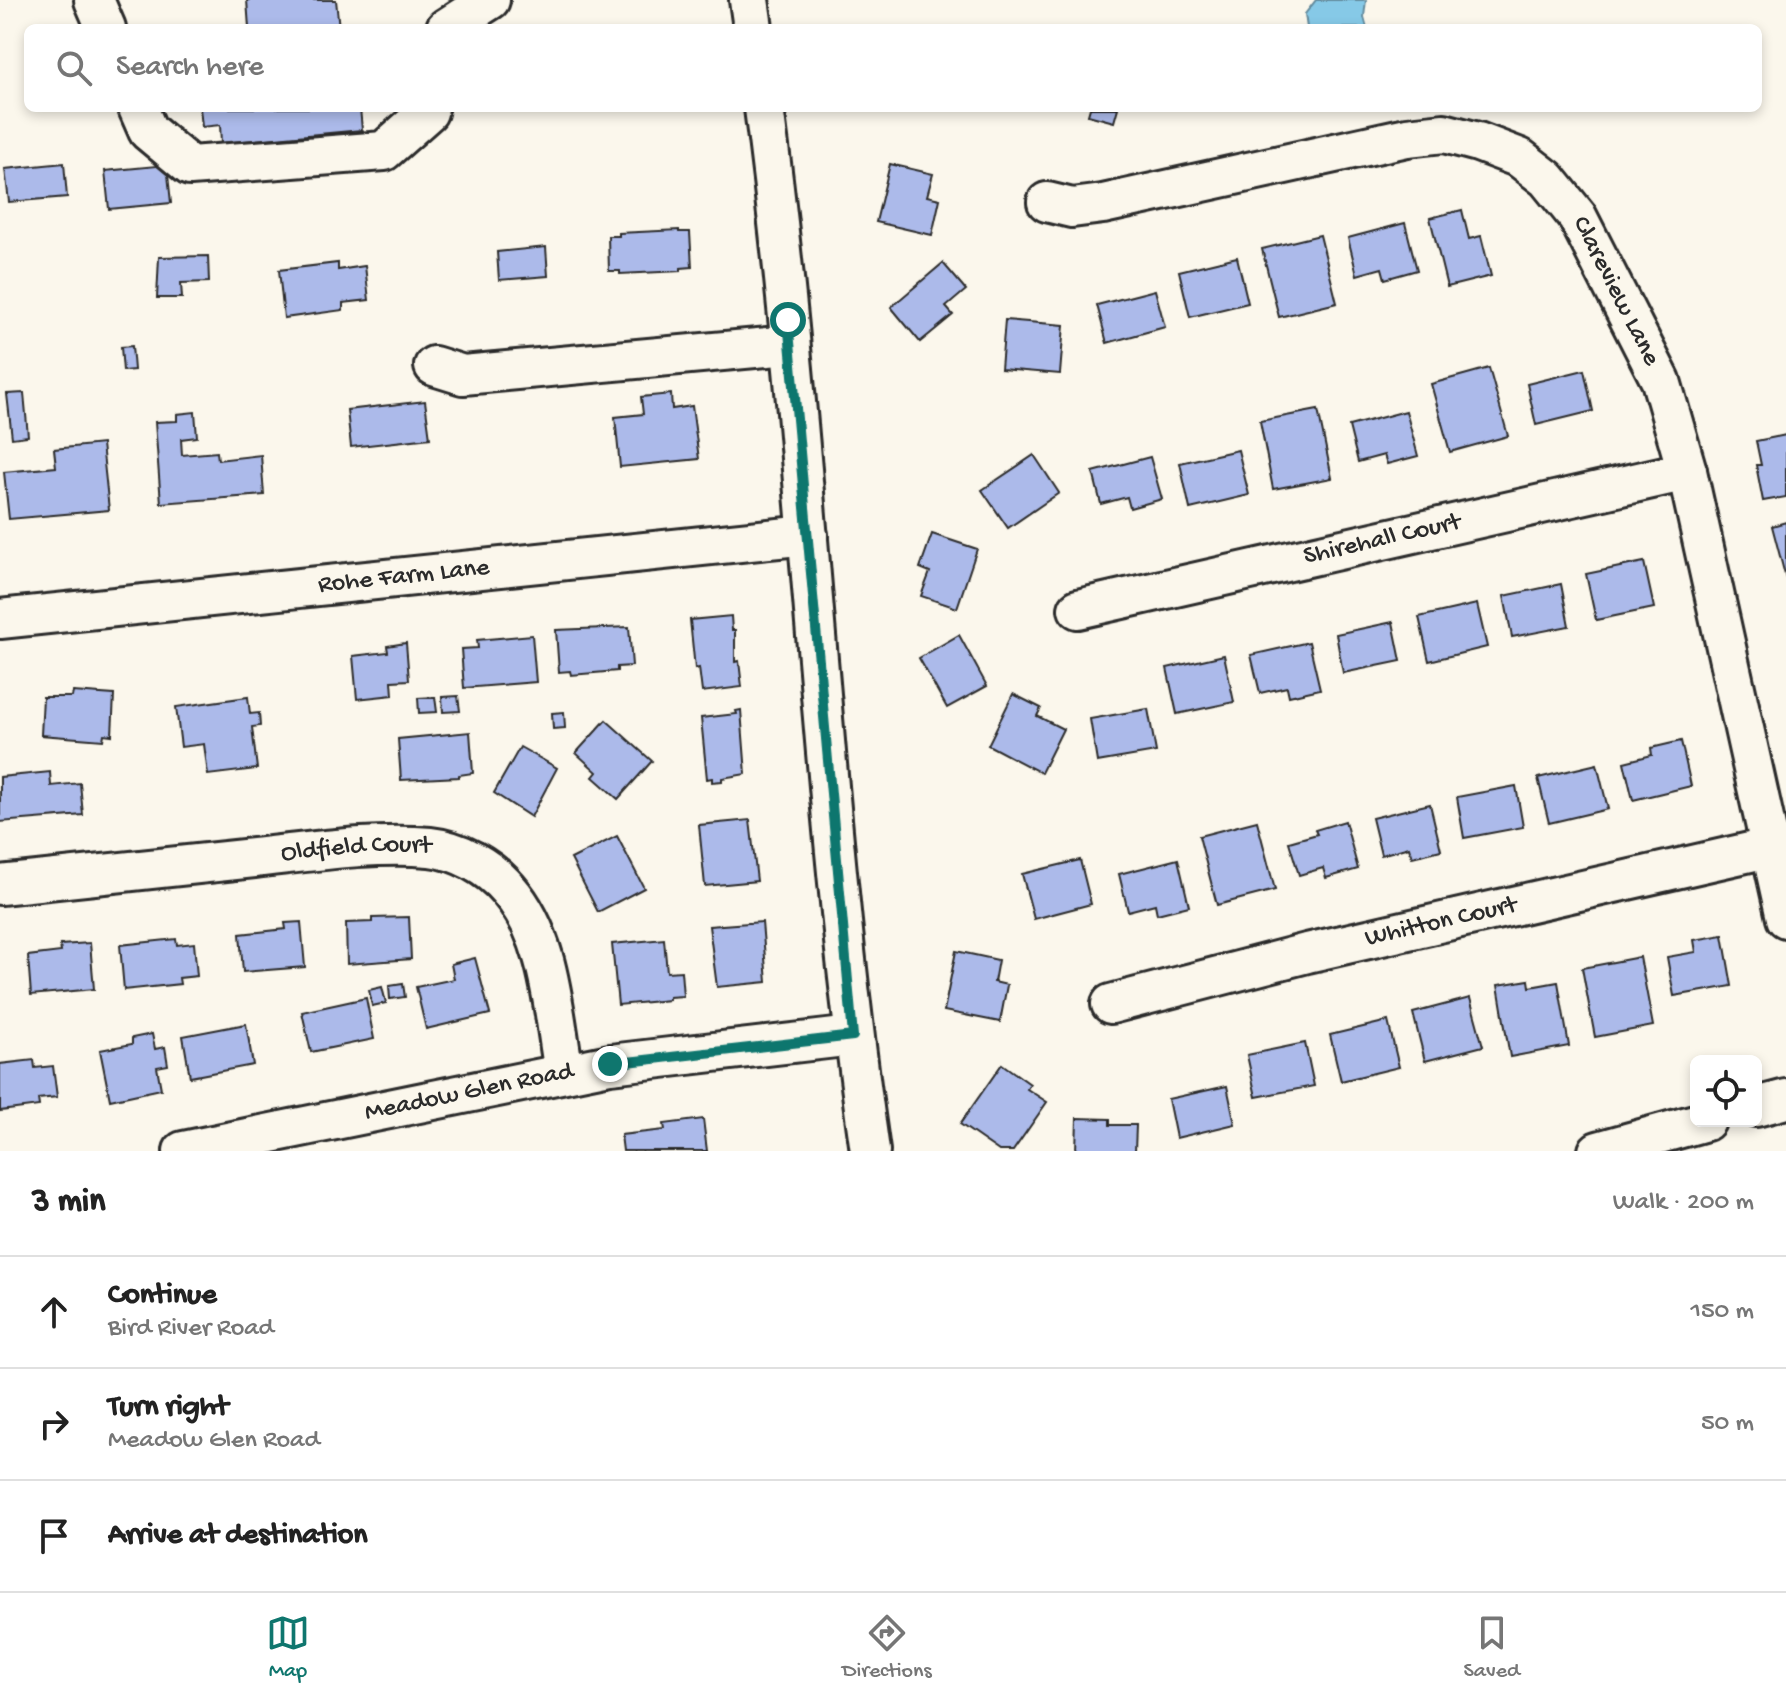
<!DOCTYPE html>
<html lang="en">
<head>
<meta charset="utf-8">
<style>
	body { margin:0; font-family:"Gochi Hand",sans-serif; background:#f2f2f2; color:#222 }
	.controls { position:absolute; right:24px; bottom:24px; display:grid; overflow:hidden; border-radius:12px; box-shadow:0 4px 12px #0003 }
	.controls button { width:72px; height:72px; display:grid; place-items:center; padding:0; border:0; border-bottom:2px solid #e0e0e0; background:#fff; color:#222; font:40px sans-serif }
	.stop { position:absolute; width:24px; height:24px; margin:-18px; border:6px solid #0f766e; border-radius:50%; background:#fff }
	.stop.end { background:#0f766e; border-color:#fff; box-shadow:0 2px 8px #0008 }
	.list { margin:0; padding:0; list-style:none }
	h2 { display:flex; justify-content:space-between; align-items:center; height:104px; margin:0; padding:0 32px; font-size:34px }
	h2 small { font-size:26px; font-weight:400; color:#767676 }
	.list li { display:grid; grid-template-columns:52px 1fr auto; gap:24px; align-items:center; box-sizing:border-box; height:112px; padding:0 32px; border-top:2px solid #e0e0e0 }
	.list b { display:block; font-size:30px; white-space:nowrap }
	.list p { margin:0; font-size:26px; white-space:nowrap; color:#767676 }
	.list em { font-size:26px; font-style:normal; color:#767676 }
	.icon { flex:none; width:44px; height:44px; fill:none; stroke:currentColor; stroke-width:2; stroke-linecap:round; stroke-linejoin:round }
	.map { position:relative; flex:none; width:1786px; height:1151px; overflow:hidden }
	.search { position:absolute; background:#fff; box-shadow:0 4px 12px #0003; left:24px; right:24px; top:24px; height:88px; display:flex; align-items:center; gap:20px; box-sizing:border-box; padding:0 28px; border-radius:12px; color:#767676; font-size:30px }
	.sheet { height:440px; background:#fff }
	nav { display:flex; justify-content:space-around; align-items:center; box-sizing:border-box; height:112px; border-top:2px solid #e0e0e0; background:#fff; font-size:22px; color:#767676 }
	nav a { display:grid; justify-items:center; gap:4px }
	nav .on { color:#0f766e }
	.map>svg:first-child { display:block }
	.water { fill:#86c9e7; stroke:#628a9c; stroke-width:2 }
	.building { fill:#acbaea; stroke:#2b2b2b; stroke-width:2 }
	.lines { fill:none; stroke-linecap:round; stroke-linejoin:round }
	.minor-casing { stroke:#2b2b2b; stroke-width:44 }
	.minor { stroke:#fbf7ec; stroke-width:38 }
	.route { stroke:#0f766e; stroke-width:10 }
	.labels { text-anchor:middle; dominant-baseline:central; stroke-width:6; stroke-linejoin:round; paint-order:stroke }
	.street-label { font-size:26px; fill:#2b2b2b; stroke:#fbf7ec }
</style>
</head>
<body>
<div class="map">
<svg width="1786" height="1151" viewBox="0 0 1786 1151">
	<rect width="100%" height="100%" fill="#fbf7ec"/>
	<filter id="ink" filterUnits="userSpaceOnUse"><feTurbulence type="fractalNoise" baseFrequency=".0125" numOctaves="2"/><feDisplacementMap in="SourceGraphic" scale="16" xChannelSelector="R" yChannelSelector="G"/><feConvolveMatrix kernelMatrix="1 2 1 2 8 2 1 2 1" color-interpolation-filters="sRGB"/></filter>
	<g filter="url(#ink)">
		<polygon class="water" points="1316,0 1366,0 1364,17 1367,28 1307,28 1305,14"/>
		<g class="building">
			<polygon points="247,0 336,0 339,28 249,28"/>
			<polygon points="200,108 360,108 362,130 221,143 220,125 202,127"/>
			<polygon points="1090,108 1118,108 1114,122 1088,115"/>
			<polygon points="64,163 67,197 9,202 5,169"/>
			<polygon points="890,164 933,174 927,196 940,199 932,235 876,222"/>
			<polygon points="167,165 171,203 109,209 105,171"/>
			<polygon points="1462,210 1469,239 1481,236 1491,276 1447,287 1430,218"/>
			<polygon points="1405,223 1417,270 1385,279 1382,268 1357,275 1348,238"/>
			<polygon points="679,230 679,232 690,232 692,267 681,268 681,271 620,274 620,271 609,271 608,236 619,236 619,233"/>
			<polygon points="1320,235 1337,303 1279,317 1262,249"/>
			<polygon points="546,247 548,276 499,280 497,252"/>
			<polygon points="208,256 209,282 181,283 182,298 157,298 159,257"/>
			<polygon points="1237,257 1248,303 1190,317 1179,271"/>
			<polygon points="338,263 338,270 365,266 369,300 343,303 343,310 284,318 279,270"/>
			<polygon points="943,263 966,290 946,307 953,315 920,342 891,307"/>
			<polygon points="1155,290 1165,327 1107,343 1097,305"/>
			<polygon points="1005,320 1064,325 1060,374 1001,369"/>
			<polygon points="132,346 134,370 123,371 121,347"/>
			<polygon points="1489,368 1508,436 1450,452 1431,384"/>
			<polygon points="1584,370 1593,411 1536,425 1527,384"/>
			<polygon points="24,393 28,436 12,438 7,394"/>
			<polygon points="671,394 672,409 692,406 699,459 620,467 615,417 643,414 641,397"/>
			<polygon points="425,401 430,438 351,447 347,410"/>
			<polygon points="1318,410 1332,478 1273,489 1260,421"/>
			<polygon points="1406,411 1418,456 1387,464 1384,455 1358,462 1349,426"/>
			<polygon points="195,412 197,437 181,439 182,455 217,452 218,460 261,455 264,495 161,503 155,422 177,421 177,414"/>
			<polygon points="1786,435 1786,497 1763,501 1756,465 1761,465 1756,441"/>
			<polygon points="102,444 109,510 9,519 4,472 56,467 54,449"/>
			<polygon points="1238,450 1249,495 1190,509 1180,463"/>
			<polygon points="1034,455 1059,493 1008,528 982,490"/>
			<polygon points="1150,457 1162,499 1130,508 1127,497 1101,504 1093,472"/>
			<polygon points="1786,522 1786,579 1772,526"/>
			<polygon points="932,534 977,549 957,608 921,596 930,572 920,568"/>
			<polygon points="1644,562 1654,608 1596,620 1586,574"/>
			<polygon points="1561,584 1569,626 1512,637 1504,596"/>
			<polygon points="1477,604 1487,647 1429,661 1419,617"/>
			<polygon points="731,616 732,630 735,630 735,662 739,661 742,687 702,692 699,668 695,669 690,620"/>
			<polygon points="1393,622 1401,661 1343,673 1336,634"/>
			<polygon points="629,627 632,666 617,667 617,671 571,675 570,671 559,672 556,630"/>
			<polygon points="532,635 536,682 464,688 461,649 478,648 477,640"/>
			<polygon points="959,635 987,686 947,708 919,658"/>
			<polygon points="1309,642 1320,689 1289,696 1287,687 1260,693 1251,655"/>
			<polygon points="406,643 409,680 392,681 393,695 357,699 353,656 388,652 387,646"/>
			<polygon points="1224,655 1234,702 1177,714 1167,668"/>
			<polygon points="73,692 114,695 112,735 104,734 103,740 41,735 43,697 72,697"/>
			<polygon points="1013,694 1041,708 1037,716 1063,729 1041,773 988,745"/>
			<polygon points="458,696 460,711 443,712 442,697"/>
			<polygon points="248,697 250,714 259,713 260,726 252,727 257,769 208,775 204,744 181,747 176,707"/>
			<polygon points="435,697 437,712 419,713 418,698"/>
			<polygon points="1148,709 1156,752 1097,762 1090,719"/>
			<polygon points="741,710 746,774 722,778 722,781 712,782 712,778 707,779 701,718 737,714 736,711"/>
			<polygon points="564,712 565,728 553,729 552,713"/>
			<polygon points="606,720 652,761 618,799 593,777 597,772 576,753"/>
			<polygon points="470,732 473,773 459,775 459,777 401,780 398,739"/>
			<polygon points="1681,741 1691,786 1633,800 1624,762 1652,755 1651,748"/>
			<polygon points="520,747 557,768 531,817 494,793"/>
			<polygon points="1597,764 1608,809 1549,823 1538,778"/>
			<polygon points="50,772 51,786 80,783 83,815 0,822 0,777"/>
			<polygon points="1516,786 1523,827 1464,838 1457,797"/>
			<polygon points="1430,804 1441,850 1412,857 1409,847 1381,855 1372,818"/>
			<polygon points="750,820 757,881 705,886 699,825"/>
			<polygon points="1257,821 1275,890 1217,905 1199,836"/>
			<polygon points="1345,821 1358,869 1326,878 1323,868 1299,875 1289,842 1317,834 1315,830"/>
			<polygon points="617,836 644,888 598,912 571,859"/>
			<polygon points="1178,859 1189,906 1157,914 1155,904 1128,911 1119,874"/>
			<polygon points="1080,860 1091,904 1034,919 1022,874"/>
			<polygon points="409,917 411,959 347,964 346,923 372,922 372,918"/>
			<polygon points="301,922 305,967 243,972 240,934 286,929 285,923"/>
			<polygon points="762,922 767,982 717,987 709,926"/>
			<polygon points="1723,935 1732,986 1674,996 1667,957 1696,952 1694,940"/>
			<polygon points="176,939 177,945 194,943 197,976 179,978 180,984 124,990 120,945"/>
			<polygon points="664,939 667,972 681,971 683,996 669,997 669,1000 618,1005 612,944"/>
			<polygon points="90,943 94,989 31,995 28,956 61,952 60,945"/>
			<polygon points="956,951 998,960 994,982 1007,985 1000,1022 944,1011"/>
			<polygon points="1640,957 1653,1026 1595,1037 1582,968"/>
			<polygon points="475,958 490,1014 426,1029 416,987 454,979 451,964"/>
			<polygon points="1529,980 1530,987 1558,982 1569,1046 1510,1057 1498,985"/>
			<polygon points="403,984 405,997 390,999 389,986"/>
			<polygon points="382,987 386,1003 372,1006 369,990"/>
			<polygon points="366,998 374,1039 311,1052 302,1012"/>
			<polygon points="1470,998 1483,1046 1425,1061 1413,1013"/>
			<polygon points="1388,1021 1399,1067 1341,1081 1330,1035"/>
			<polygon points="246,1024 253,1065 190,1077 183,1036"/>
			<polygon points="152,1034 155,1049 165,1047 168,1065 157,1067 161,1089 110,1100 100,1050 132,1044 132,1038"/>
			<polygon points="1305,1043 1314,1086 1256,1097 1247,1055"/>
			<polygon points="34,1060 35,1068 53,1066 57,1097 38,1099 39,1106 0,1111 0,1064"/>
			<polygon points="1002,1064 1030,1084 1027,1089 1047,1102 1013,1151 999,1151 960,1124"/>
			<polygon points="1227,1086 1235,1124 1176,1138 1168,1099"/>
			<polygon points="1077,1118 1110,1119 1110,1125 1136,1125 1135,1151 1076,1151"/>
			<polygon points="703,1119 707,1151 623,1151 621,1135 665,1130 664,1124"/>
		</g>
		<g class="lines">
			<defs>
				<g id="minor">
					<polyline points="94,0 106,28"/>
					<polyline points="749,0 753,28"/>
					<polyline points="446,28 490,0"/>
					<polyline points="138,108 148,131 190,166 384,151 428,112 429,108"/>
					<path d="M764 108C810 454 820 805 870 1151"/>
					<path id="s1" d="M1047 202 1072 208 1103 204 1407 137 1444 133 1478 142 1520 158 1547 179 1577 216 1661 381 1687 471 1786 918"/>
					<polyline points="434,366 463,375 789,345"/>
					<path id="s2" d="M1078 609 1687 471"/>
					<path id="s3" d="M0 619 808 535"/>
					<path id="s4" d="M0 885C85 876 169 867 254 858 309 852 374 842 430 847 459 850 489 867 508 889 551 938 553 1011 564 1072"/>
					<path id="s5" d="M1111 1004 1307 953 1772 847"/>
					<polyline points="1756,1107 1786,1099"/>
					<path id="s6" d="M183 1151 610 1064 853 1036"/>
					<polyline points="1598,1151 1706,1121"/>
				</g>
			</defs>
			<use href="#minor" class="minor-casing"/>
			<use href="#minor" class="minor"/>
		</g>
	</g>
	<g class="lines" filter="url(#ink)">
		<polyline class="route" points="610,1064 853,1036 788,320"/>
	</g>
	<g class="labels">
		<g class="street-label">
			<text stroke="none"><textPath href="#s1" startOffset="652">Clareview Lane</textPath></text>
			<text stroke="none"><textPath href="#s2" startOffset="312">Shirehall Court</textPath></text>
			<text stroke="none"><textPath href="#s3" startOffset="406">Rohe Farm Lane</textPath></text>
			<text stroke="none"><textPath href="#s4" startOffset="358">Oldfield Court</textPath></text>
			<text stroke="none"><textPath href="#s5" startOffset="340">Whitton Court</textPath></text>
			<text stroke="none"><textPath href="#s6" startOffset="292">Meadow Glen Road</textPath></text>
		</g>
	</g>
</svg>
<div class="controls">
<button><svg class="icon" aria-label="locate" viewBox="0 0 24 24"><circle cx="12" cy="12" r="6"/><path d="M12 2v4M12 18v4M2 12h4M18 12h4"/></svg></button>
</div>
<div class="stop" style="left:788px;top:320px"></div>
<div class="stop end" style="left:610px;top:1064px"></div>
<div class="search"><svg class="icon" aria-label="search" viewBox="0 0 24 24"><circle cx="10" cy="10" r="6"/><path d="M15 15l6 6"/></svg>Search here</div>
</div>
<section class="sheet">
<h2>3 min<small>Walk · 200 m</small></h2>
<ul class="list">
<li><svg class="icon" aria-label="ahead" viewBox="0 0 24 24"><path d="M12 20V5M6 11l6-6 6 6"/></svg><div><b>Continue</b><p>Bird River Road</p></div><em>150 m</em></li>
<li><svg class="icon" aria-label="right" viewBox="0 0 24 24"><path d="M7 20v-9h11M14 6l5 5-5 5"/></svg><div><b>Turn right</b><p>Meadow Glen Road</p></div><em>50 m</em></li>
<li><svg class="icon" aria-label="arrive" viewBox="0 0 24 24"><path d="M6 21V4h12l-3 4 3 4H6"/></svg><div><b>Arrive at destination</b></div></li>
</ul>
</section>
<nav>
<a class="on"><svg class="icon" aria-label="map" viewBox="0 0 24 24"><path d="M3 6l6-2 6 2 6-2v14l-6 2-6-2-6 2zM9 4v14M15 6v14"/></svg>Map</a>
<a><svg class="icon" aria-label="directions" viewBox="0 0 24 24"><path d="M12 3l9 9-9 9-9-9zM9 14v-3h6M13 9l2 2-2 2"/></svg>Directions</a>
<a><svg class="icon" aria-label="saved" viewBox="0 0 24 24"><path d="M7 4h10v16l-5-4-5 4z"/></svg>Saved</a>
</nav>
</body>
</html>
